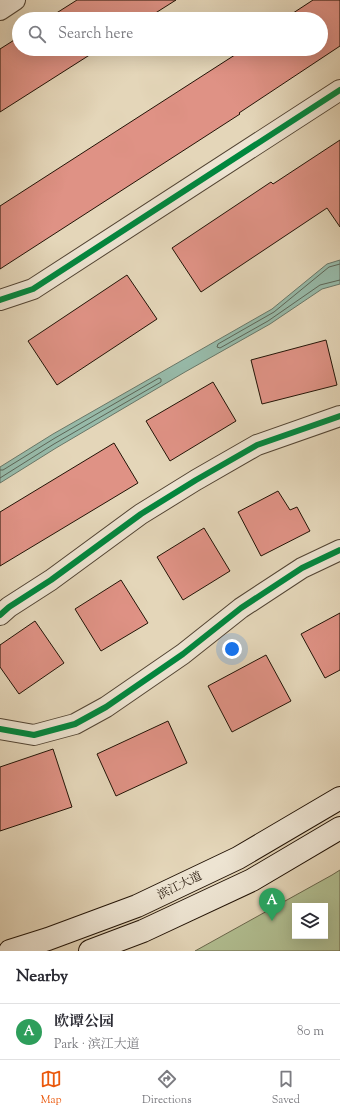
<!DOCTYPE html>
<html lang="en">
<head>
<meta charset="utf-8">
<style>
	body { margin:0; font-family:"Sorts Mill Goudy","Noto Serif SC",serif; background:#f2f2f3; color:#2b2b33 }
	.controls { position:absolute; right:12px; bottom:12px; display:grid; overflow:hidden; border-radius:0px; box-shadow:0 4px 16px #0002 }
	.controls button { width:36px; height:36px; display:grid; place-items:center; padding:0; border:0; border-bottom:1px solid #e1e1e2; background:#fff; color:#2b2b33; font:20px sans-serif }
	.you { position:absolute; left:232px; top:649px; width:14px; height:14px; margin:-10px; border:3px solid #fff; border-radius:50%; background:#1a73e8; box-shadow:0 0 0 6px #1a73e833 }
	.badge { display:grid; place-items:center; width:26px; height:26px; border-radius:50%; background:#ea580c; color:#fff; font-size:13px; font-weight:700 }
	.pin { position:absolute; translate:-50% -33px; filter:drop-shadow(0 1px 2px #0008) }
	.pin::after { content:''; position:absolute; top:21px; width:14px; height:12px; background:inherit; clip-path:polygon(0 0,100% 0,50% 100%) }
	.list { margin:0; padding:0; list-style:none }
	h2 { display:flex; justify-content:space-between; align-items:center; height:52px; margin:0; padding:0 16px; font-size:17px }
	h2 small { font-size:13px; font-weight:400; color:#7c7c81 }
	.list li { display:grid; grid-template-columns:26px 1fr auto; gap:12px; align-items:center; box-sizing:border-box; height:56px; padding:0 16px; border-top:1px solid #e1e1e2 }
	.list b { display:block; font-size:15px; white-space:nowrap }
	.list p { margin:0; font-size:13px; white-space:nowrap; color:#7c7c81 }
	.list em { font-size:13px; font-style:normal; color:#7c7c81 }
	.icon { flex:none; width:22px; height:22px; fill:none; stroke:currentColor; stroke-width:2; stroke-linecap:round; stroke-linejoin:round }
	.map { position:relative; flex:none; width:340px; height:951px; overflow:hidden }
	.search { position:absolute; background:#fff; box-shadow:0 4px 16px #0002; left:12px; right:12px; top:12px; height:44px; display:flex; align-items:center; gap:10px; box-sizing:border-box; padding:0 14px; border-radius:22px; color:#7c7c81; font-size:15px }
	.sheet { height:108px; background:#fff }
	nav { display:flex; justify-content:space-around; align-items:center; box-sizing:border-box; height:56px; border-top:1px solid #e1e1e2; background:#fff; font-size:11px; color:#7c7c81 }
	nav a { display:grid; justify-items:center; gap:2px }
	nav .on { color:#ea580c }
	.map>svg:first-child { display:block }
	.green { fill:#b1be91; stroke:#6a684c; fill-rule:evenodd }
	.water { fill:#97baa9; stroke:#687768 }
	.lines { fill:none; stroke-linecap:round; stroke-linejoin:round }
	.shore { stroke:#5c6658; stroke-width:1 }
	.building { fill:#df9285; stroke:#221306 }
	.minor-casing { stroke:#524433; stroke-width:22 }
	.secondary-casing { stroke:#221306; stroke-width:24 }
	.minor { stroke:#ede4d2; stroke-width:20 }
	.secondary { stroke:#ede4d2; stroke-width:22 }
	.cycleway-casing { stroke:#ede4d2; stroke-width:8 }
	.cycleway { stroke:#00873e; stroke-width:6 }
	.labels { text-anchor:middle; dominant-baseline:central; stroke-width:3; stroke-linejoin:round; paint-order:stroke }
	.street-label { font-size:12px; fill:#221306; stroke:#ede4d2 }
</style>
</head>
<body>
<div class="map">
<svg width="340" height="951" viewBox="0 0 340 951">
	<rect width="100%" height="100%" fill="#e4d6b9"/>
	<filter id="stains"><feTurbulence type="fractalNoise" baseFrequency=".005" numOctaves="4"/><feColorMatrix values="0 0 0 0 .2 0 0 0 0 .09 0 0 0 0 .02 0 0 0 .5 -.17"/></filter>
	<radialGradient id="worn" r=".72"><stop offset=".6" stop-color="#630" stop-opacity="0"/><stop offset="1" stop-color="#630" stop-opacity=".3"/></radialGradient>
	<path class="green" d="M340 870V951H195L332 875ZM295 906H325V936H295Z"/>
	<polygon class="water" points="340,260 340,284 322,289 270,324 185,372 56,448 0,483 0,467 53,434 272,309 327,264"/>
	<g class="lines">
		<g class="shore">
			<polyline points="340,264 329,267 274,312 218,344 217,347 220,348 268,321 320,285 340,280"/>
			<polyline points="0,470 3,470 55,438 159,378 161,379 161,382 54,444 0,478"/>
		</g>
	</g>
	<g class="building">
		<polygon points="77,0 176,0 146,19 47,19"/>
		<polygon points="313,0 340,0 340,46 239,113 240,114 0,269 0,206 241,51 240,49 321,49 321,19 284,19"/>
		<polygon points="19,37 19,49 99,49 0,112 0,49"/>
		<polygon points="340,140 340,227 327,208 201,292 172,248 271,182 273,184"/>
		<polygon points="127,275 157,319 57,385 28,341"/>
		<polygon points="326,340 337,385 262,404 251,360"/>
		<polygon points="213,382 236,421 170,461 146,421"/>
		<polygon points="114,443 138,483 0,566 0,512"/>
		<polygon points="278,491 290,510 297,507 310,531 261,556 238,512"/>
		<polygon points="204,528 230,571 183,600 157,557"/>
		<polygon points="121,580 148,623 101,651 75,609"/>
		<polygon points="340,613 340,670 325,678 301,634"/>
		<polygon points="35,621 64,663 19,694 0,667 0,645"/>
		<polygon points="266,655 291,701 232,732 208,686"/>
		<polygon points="168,721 187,763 116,796 97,754"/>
		<polygon points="53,749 72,807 0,831 0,767"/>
	</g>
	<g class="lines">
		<defs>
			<g id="minor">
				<polyline points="0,10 15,0"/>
				<polyline points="0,300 33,289 340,90"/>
				<polyline points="0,615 9,607 51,580 141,514 196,480 257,445 340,416"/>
				<polyline points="0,729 34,735 75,724 106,707 183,654 241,608 302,568 340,550"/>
			</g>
			<g id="secondary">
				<polyline points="10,951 48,939 137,906 238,858 340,798"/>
				<polyline points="90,951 143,931 252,880 340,828"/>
			</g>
		</defs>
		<use href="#minor" class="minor-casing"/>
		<use href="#secondary" class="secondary-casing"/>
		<use href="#minor" class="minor"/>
		<use href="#secondary" class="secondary"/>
		<defs>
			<g id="cycleway">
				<polyline points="0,300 33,289 340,90"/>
				<polyline points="0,615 9,607 51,580 141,514 196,480 257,445 340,416"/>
				<polyline points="0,729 34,735 75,724 106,707 183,654 241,608 302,568 340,550"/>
			</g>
		</defs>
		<use href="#cycleway" class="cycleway-casing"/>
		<use href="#cycleway" class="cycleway"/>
	</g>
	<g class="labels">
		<g class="street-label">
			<text transform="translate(180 886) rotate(-26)">滨江大道</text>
		</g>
	</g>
	<rect width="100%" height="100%" filter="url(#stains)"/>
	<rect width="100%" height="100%" fill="url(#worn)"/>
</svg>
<div class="controls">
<button><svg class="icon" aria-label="layers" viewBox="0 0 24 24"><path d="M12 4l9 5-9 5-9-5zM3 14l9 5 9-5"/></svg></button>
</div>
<div class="you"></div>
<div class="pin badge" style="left:272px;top:921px;background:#2e9e5b">A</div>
<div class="search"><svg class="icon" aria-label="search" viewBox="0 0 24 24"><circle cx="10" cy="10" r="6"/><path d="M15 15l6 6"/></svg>Search here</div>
</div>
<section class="sheet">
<h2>Nearby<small></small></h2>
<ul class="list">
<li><span class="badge" style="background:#2e9e5b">A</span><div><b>欧谭公园</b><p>Park · 滨江大道</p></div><em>80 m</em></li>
</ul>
</section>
<nav>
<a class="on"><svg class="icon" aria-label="map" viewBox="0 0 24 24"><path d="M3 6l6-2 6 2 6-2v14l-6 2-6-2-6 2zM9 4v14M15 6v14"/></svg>Map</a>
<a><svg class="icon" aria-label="directions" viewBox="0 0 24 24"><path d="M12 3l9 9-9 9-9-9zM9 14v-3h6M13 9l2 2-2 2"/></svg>Directions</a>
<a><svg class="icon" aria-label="saved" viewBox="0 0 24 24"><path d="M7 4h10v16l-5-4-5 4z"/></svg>Saved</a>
</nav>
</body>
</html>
